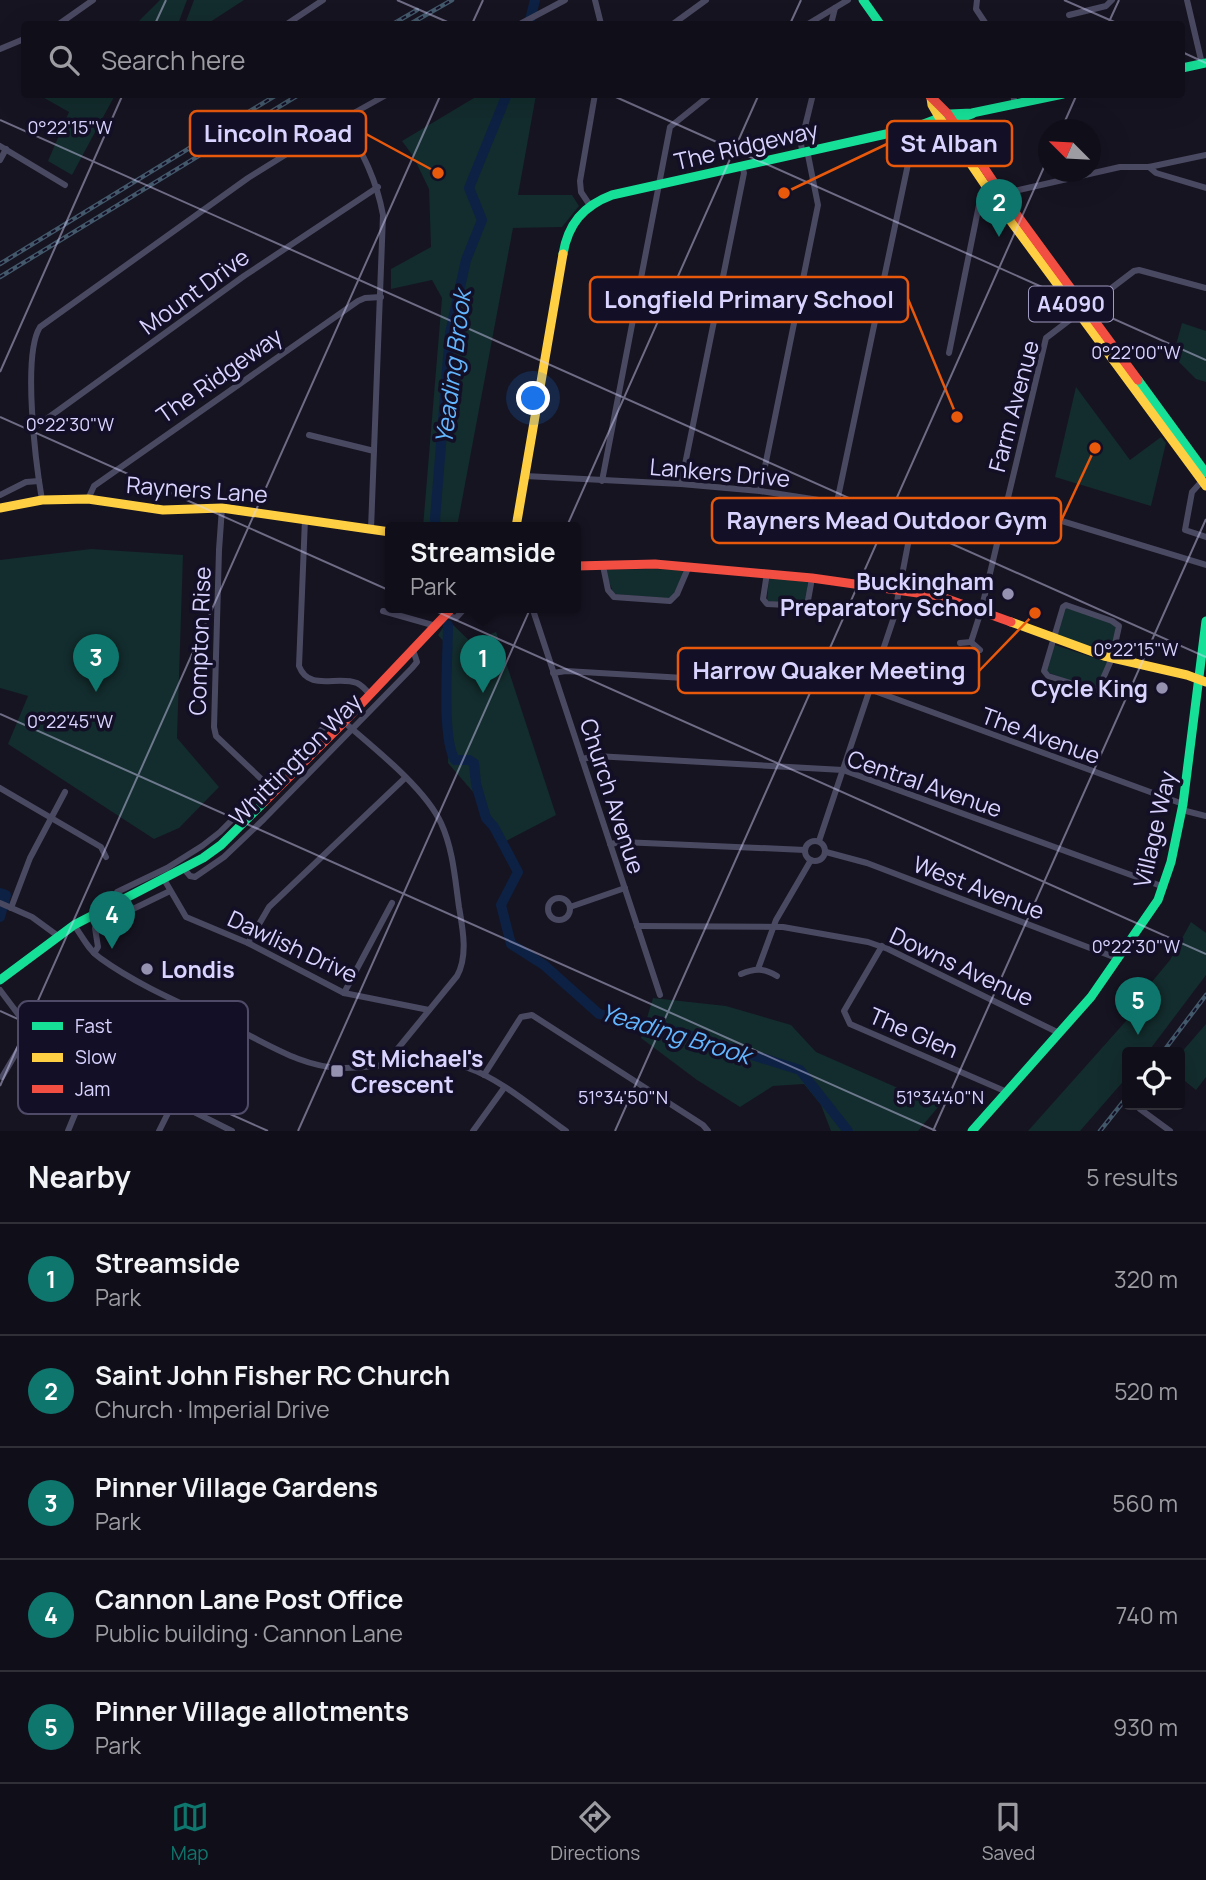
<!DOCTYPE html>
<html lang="en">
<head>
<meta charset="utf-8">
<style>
	body { margin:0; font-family:Manrope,sans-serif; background:#1e1d26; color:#f1f3f6 }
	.controls { position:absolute; right:21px; bottom:21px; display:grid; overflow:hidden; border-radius:7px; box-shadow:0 7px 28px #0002 }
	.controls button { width:63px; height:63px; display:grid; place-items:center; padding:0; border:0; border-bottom:2px solid #302f38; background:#100f19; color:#f1f3f6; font:35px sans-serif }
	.compass { position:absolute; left:1038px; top:119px; width:63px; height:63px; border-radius:50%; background:#100f19; box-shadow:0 7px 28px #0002; rotate:294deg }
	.you { position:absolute; left:534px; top:399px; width:24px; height:24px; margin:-18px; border:5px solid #fff; border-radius:50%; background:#1a73e8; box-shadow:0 0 0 10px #1a73e833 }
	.badge { display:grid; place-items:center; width:46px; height:46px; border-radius:50%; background:#0f766e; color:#fff; font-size:23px; font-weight:700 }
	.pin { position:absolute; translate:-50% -58px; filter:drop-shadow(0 2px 4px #0008) }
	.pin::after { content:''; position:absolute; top:37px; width:24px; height:21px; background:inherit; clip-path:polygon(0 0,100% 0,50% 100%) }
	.popup { position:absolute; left:385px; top:522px; width:196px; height:91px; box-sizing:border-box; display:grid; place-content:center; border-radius:7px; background:#100f19; filter:drop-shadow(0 2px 5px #0005); font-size:23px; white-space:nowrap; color:#9c9ca2 }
	.popup b { font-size:26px; color:#f1f3f6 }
	.popup::after { content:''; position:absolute; left:50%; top:100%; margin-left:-14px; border:14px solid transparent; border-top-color:#100f19 }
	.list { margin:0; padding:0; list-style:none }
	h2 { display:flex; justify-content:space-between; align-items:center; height:91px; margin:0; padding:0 28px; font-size:30px }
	h2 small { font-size:23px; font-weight:400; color:#9c9ca2 }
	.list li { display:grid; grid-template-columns:46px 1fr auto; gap:21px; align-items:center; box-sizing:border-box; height:112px; padding:0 28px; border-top:2px solid #302f38 }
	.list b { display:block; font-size:26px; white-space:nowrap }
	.list p { margin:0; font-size:23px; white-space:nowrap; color:#9c9ca2 }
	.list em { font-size:23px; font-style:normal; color:#9c9ca2 }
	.icon { flex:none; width:38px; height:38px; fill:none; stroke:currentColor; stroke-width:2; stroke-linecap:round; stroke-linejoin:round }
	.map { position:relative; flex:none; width:1206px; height:1131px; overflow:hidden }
	.search { position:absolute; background:#100f19; box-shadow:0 7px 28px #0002; left:21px; right:21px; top:21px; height:77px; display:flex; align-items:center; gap:18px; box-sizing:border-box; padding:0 24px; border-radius:7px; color:#9c9ca2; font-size:26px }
	.sheet { height:651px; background:#100f19 }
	nav { display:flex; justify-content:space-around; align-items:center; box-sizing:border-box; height:98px; border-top:2px solid #302f38; background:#100f19; font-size:19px; color:#9c9ca2 }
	nav a { display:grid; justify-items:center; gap:4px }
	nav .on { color:#0f766e }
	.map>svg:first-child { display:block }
	.green { fill:#132c2d }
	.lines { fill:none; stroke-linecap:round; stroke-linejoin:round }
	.river { stroke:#0d2144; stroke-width:10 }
	.street { stroke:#4a4962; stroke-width:6 }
	.fast { stroke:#16e098; stroke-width:9 }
	.slow { stroke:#ffcf43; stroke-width:9 }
	.jam { stroke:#f24e42; stroke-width:9 }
	.rail-casing { stroke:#43596b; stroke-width:4.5 }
	.rail { stroke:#130f26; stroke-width:2; stroke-dasharray:5; stroke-linecap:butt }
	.ticks { fill:none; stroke:#d9d4ff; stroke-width:2; stroke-opacity:0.45 }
	.poi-dot { fill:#9591b1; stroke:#130f26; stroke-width:2.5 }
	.labels { text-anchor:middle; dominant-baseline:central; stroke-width:7; stroke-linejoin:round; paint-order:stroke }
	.shield { fill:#130f26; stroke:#9e99be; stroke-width:2 }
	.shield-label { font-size:21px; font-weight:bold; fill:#d9d4ff }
	.street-label { font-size:23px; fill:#d9d4ff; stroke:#130f26 }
	.poi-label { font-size:23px; font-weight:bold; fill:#d9d4ff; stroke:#130f26; text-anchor:end }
	.water-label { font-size:24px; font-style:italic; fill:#62b6ff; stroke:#130f26 }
	.key { fill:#130f26; stroke:#4e4a67; stroke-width:2 }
	.key-label { font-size:19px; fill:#d9d4ff }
	.ticks-label { font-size:18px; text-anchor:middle; fill:#d9d4ff; stroke:#130f26; stroke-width:7; stroke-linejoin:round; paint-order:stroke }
	.leader { fill:none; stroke:#e8590c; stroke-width:2.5 }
	.callout-dot { fill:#e8590c; stroke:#130f26; stroke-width:2.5 }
	.callout { fill:#130f26; stroke:#e8590c; stroke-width:2.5 }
	.callout-label { font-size:24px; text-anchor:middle; font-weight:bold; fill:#d9d4ff }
</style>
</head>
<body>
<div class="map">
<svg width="1206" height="1131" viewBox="0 0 1206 1131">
	<rect width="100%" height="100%" fill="#161421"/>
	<g class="green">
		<polygon points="160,0 187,0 178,24 136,24"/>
		<polygon points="194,0 244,0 207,24 185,24"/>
		<polygon points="39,95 115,95 72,175 48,161 69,112"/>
		<polygon points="479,95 536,95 518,195 572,195 579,206 562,227 513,228 457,527 423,527 442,298 432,280 391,289 391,269 431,247 429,189 413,156 402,141"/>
		<polygon points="1182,323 1206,331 1206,382 1196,379 1173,356"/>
		<polygon points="1076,387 1130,460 1161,437 1166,443 1151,506 1055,477"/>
		<polygon points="91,549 183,555 177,738 219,787 179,828 154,839 8,744 28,696 0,688 0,560"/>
		<polygon points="652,569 685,570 672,599 614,594 604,570"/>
		<polygon points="769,577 808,582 806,605 767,601"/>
		<polygon points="1063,607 1116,623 1113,655 1054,636"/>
		<polygon points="448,620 476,647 488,635 496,632 556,815 504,842 486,807 448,763 450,649 438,635"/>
		<polygon points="1052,644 1110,663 1102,685 1093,690 1044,671"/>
		<polygon points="1191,922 1206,933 1206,975 1151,1048 1148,1052 1127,1052 1127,1077 1080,1131 1028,1131 1126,1021 1146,989 1170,960"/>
		<polygon points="653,998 726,1006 791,1025 816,1052 939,1106 918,1131 831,1131 821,1105 804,1084 773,1086 740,1107 697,1080 641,1038"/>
		<polygon points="1206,1024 1206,1077 1196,1090 1180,1077 1180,1054"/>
	</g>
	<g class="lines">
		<g class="river">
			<polyline points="529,24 535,0"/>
			<polyline points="436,527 435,519 450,333 466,260 482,220 469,188 507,94"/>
			<path d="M448 625C448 655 441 738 455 760H469L474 763 476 784 486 818 494 827 518 872 501 905 511 944 544 965 599 1014 682 1033 800 1070 848 1131"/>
			<polyline points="0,893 6,895 0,917"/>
		</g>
		<g class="street">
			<polyline points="595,0 601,24"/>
			<polyline points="977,0 976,9 986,24"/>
			<polyline points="1187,0 1202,64"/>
			<polyline points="1069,15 1106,6 1112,0"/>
			<polyline points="59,24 93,0"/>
			<polyline points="287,24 323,0"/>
			<polyline points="520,24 565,0"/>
			<polyline points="673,24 706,0"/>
			<polyline points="808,24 848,0"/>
			<polyline points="831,24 835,8"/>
			<polyline points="0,49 24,39"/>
			<polyline points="1013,94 1015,105"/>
			<path d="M343 119C362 153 376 177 383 215L371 529"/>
			<polyline points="0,146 65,185"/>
			<polyline points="802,151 801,143 813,94"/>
			<polyline points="0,160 6,149"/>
			<polyline points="1149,167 1156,173 1206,188"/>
			<polyline points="1000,198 1010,192 1120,167 1149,167 1206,155"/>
			<polyline points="589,204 581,192 580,181 595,94"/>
			<polyline points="949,353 979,205 990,192"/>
			<polyline points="34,428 244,276 378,187"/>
			<polyline points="309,435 374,451"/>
			<polyline points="525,476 681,484 760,491 911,514 913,518 894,617 819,841"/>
			<polyline points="602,481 670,127 711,94"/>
			<polyline points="1202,481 1192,492 1185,530 1206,537"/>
			<polyline points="681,484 744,173 742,166"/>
			<polyline points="760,491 818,205 807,150"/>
			<polyline points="0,495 26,482 39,481"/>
			<polyline points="88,499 94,486 358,301 365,298 381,297"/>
			<path d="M42 500C36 465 22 355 40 327L248 178 343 119 388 94"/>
			<polyline points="837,502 912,145 913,128"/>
			<polyline points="1006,504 1206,565"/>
			<polyline points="222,508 219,550 214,727 216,736 275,792"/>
			<path d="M305 519 299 666C309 692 337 675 357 683 361 685 367 691 370 695"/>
			<polyline points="603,566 608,590 614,597 670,601 677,594 689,566"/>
			<polyline points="767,573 763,599 767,604 807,606 812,578"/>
			<polygon points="1066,605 1112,621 1119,626 1112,658 1098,690 1093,690 1048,676 1044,671 1063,607"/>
			<polyline points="532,607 660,995"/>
			<polyline points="383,611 436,626"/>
			<polyline points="446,615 456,618 466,607"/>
			<polyline points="971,642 980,650"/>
			<polyline points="960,643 971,642 981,611 1046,338 1134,271 1139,270 1206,288"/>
			<polyline points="553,673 566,671 869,689 1183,804"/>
			<path d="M344 722C374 748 425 788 441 823 453 849 455 879 459 907 463 930 468 956 457 976L395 1052 393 1064"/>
			<polyline points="582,759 596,756 843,770 1164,887"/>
			<polyline points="0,788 101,847 106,857"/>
			<polyline points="1182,810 1206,816"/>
			<circle cx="815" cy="851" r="10"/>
			<polyline points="610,844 622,842 805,850"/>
			<polyline points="826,852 867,863 1119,959"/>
			<polyline points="185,870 190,876 195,877 224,857 264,819 412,668 417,662 413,650"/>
			<polyline points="165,881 186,917 248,943 344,993 429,1010"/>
			<circle cx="559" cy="909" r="11"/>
			<polyline points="0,903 32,917 58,936"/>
			<polyline points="117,904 115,899 117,892 167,868 202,846 220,832 323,728 329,726 336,730"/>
			<polyline points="570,907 625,888"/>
			<polyline points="11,908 30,858 65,792"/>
			<path d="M74 925C82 936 89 951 100 958 140 987 188 1006 232 1027 267 1043 301 1067 341 1068 383 1069 426 1053 468 1068 501 1079 537 1111 566 1131"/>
			<polyline points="637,926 783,927 868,942 888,949 1059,1033"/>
			<polyline points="248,943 269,907 405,778"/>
			<polyline points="882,946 844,1011 850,1024 1007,1092"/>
			<polyline points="94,953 98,947 95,928 98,926 170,891"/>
			<polyline points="758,969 776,920 811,860"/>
			<path d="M741 974C755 968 764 968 777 976"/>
			<polyline points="0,990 30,1030 232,1131"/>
			<polyline points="344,993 392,903"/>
			<polyline points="484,1075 521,1017 532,1015 703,1125 708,1131"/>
			<polyline points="2,1077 30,1030"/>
			<polyline points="1140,1109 1170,1131"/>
			<polyline points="68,1131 75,1114"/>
			<polyline points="159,1131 215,1019"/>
			<polyline points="473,1131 504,1088"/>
		</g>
		<g class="fast">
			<polyline points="863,0 880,24"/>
			<polyline points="1182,68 1206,63"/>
			<polyline points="915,128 943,124 972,114"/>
			<path d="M563 254C568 224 583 206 612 195L913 128 950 114 972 113 1063 94"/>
			<polyline points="1138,380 1206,473"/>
			<polyline points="0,980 74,925 203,858 221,845 264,802"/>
			<polyline points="972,1131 1091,997 1158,900 1171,862 1183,804 1206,621"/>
		</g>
		<g class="slow">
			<polyline points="931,98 932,105 939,117 996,201 1206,486"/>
			<polyline points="0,508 42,500 88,499 163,510 222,508 390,532"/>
			<polyline points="516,527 563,254"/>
			<polyline points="1011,622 1104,656 1187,675 1206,682"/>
		</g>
		<g class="jam">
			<polyline points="929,95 948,114 1003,196 1138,380"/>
			<polyline points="576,566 655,564 812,578 939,596 1011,622"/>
			<polyline points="264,802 344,722 453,607"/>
		</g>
		<defs>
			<g id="rail">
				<polyline points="393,24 417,10"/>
				<polyline points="410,24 452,0"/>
				<polyline points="0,264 278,94"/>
				<polyline points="0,277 300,94"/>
				<polyline points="1163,1052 1206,995"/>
				<polyline points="1100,1131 1127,1097"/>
			</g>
		</defs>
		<use href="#rail" class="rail-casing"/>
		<use href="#rail" class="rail"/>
	</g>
	<path class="ticks" d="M397 0 452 24M1064 0 1119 24M155 24 166 0M472 24 483 0M790 24 801 0M1108 24 1119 0M1182 52 1206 63M609 94 1206 360M0 120 1206 657M1061 130 1077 94M0 372 123 94M0 417 1206 954M0 714 936 1131M0 1011 268 1131M0 1086 441 94M298 1131 759 94M615 1131 1048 158M933 1131 1206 519"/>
	<g class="poi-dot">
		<circle cx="1008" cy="594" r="7"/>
		<circle cx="1162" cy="688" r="7"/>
		<circle cx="147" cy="969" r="7"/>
		<rect x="330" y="1064" width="14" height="14" rx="3.5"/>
	</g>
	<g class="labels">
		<rect class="shield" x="1029" y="286.5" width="84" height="35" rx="5"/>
		<g class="shield-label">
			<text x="1071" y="304">A4090</text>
		</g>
		<g class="street-label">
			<text transform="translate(746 145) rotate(-13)">The Ridgeway</text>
			<text transform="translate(194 291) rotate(-36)">Mount Drive</text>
			<text transform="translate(219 375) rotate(-35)">The Ridgeway</text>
			<text transform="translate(1013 406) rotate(-75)">Farm Avenue</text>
			<text transform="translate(720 472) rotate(5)">Lankers Drive</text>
			<text transform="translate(197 489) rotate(4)">Rayners Lane</text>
			<text transform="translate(199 641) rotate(-88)">Compton Rise</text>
			<text transform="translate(1041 735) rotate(20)">The Avenue</text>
			<text transform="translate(295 759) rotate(-45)">Whittington Way</text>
			<text transform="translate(925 783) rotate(19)">Central Avenue</text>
			<text transform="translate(613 796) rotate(72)">Church Avenue</text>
			<text transform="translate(1154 829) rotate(-77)">Village Way</text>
			<text transform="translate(979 887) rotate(21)">West Avenue</text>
			<text transform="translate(293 946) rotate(25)">Dawlish Drive</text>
			<text transform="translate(962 966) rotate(25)">Downs Avenue</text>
			<text transform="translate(914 1032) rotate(23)">The Glen</text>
		</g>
		<g class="poi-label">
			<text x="994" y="581">Buckingham<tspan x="994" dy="26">Preparatory School</tspan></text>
			<text x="1148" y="688">Cycle King</text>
			<text x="161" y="969" text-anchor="start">Londis</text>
			<text x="351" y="1058" text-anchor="start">St Michael's<tspan x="351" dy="26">Crescent</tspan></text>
		</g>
		<g class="water-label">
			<text transform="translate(452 367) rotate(-83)">Yeading Brook</text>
			<text transform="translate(676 1033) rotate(17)">Yeading Brook</text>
		</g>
	</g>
	<rect x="18" y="1001" width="230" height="113" rx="10" class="key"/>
	<rect x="32" y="1022" width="31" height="8" fill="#16e098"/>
	<rect x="32" y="1053" width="31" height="9" fill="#ffcf43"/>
	<rect x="32" y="1085" width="31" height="8" fill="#f24e42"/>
	<g class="key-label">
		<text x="75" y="1033">Fast</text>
		<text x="75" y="1064">Slow</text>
		<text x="75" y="1096">Jam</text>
	</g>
	<g class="ticks-label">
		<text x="70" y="134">0°22'15"W</text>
		<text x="1136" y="359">0°22'00"W</text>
		<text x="70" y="431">0°22'30"W</text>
		<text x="1136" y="656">0°22'15"W</text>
		<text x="70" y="728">0°22'45"W</text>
		<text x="1136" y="953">0°22'30"W</text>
		<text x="623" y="1104">51°34'50"N</text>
		<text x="940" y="1104">51°34'40"N</text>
	</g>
	<path class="leader" d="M438 173L366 134M784 193L887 144M957 417L908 299M1095 448L1061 521M1035 613L979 671"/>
	<g class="callout-dot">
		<circle cx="438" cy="173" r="7"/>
		<circle cx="784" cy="193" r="7"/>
		<circle cx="957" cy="417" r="7"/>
		<circle cx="1095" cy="448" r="7"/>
		<circle cx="1035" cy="613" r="7"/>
	</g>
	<g class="callout">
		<rect x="190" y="111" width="176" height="45" rx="7"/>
		<rect x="887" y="121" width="125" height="45" rx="7"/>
		<rect x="590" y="277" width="318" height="45" rx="7"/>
		<rect x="712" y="498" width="349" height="45" rx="7"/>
		<rect x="678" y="648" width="301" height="45" rx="7"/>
	</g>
	<g class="callout-label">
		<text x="278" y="142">Lincoln Road</text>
		<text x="949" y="152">St Alban</text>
		<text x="749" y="308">Longfield Primary School</text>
		<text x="887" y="529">Rayners Mead Outdoor Gym</text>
		<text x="829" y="679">Harrow Quaker Meeting</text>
	</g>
</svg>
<div class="controls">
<button><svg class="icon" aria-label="locate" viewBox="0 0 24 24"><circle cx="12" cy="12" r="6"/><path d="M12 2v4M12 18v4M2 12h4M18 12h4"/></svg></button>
</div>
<svg class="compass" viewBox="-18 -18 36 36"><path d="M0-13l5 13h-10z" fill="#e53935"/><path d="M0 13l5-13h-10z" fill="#9c9ca2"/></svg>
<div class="you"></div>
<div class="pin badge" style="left:483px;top:693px">1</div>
<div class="popup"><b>Streamside</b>Park</div>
<div class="pin badge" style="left:999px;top:237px">2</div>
<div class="pin badge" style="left:96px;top:692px">3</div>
<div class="pin badge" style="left:112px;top:949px">4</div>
<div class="pin badge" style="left:1138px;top:1035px">5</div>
<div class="search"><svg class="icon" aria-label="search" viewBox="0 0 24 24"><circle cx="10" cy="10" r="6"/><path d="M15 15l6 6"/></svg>Search here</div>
</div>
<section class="sheet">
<h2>Nearby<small>5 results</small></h2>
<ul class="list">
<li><span class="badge">1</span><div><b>Streamside</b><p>Park</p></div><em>320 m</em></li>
<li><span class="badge">2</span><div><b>Saint John Fisher RC Church</b><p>Church · Imperial Drive</p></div><em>520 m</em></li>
<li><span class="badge">3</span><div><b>Pinner Village Gardens</b><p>Park</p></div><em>560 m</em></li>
<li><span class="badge">4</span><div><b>Cannon Lane Post Office</b><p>Public building · Cannon Lane</p></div><em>740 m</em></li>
<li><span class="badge">5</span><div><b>Pinner Village allotments</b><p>Park</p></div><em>930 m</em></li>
</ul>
</section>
<nav>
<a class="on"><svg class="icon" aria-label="map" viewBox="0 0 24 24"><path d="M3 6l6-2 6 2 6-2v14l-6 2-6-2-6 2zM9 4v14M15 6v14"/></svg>Map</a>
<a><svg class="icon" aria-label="directions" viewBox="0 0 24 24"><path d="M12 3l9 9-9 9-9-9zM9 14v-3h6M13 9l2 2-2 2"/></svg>Directions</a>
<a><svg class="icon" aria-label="saved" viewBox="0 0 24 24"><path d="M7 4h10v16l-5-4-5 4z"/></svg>Saved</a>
</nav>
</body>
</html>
